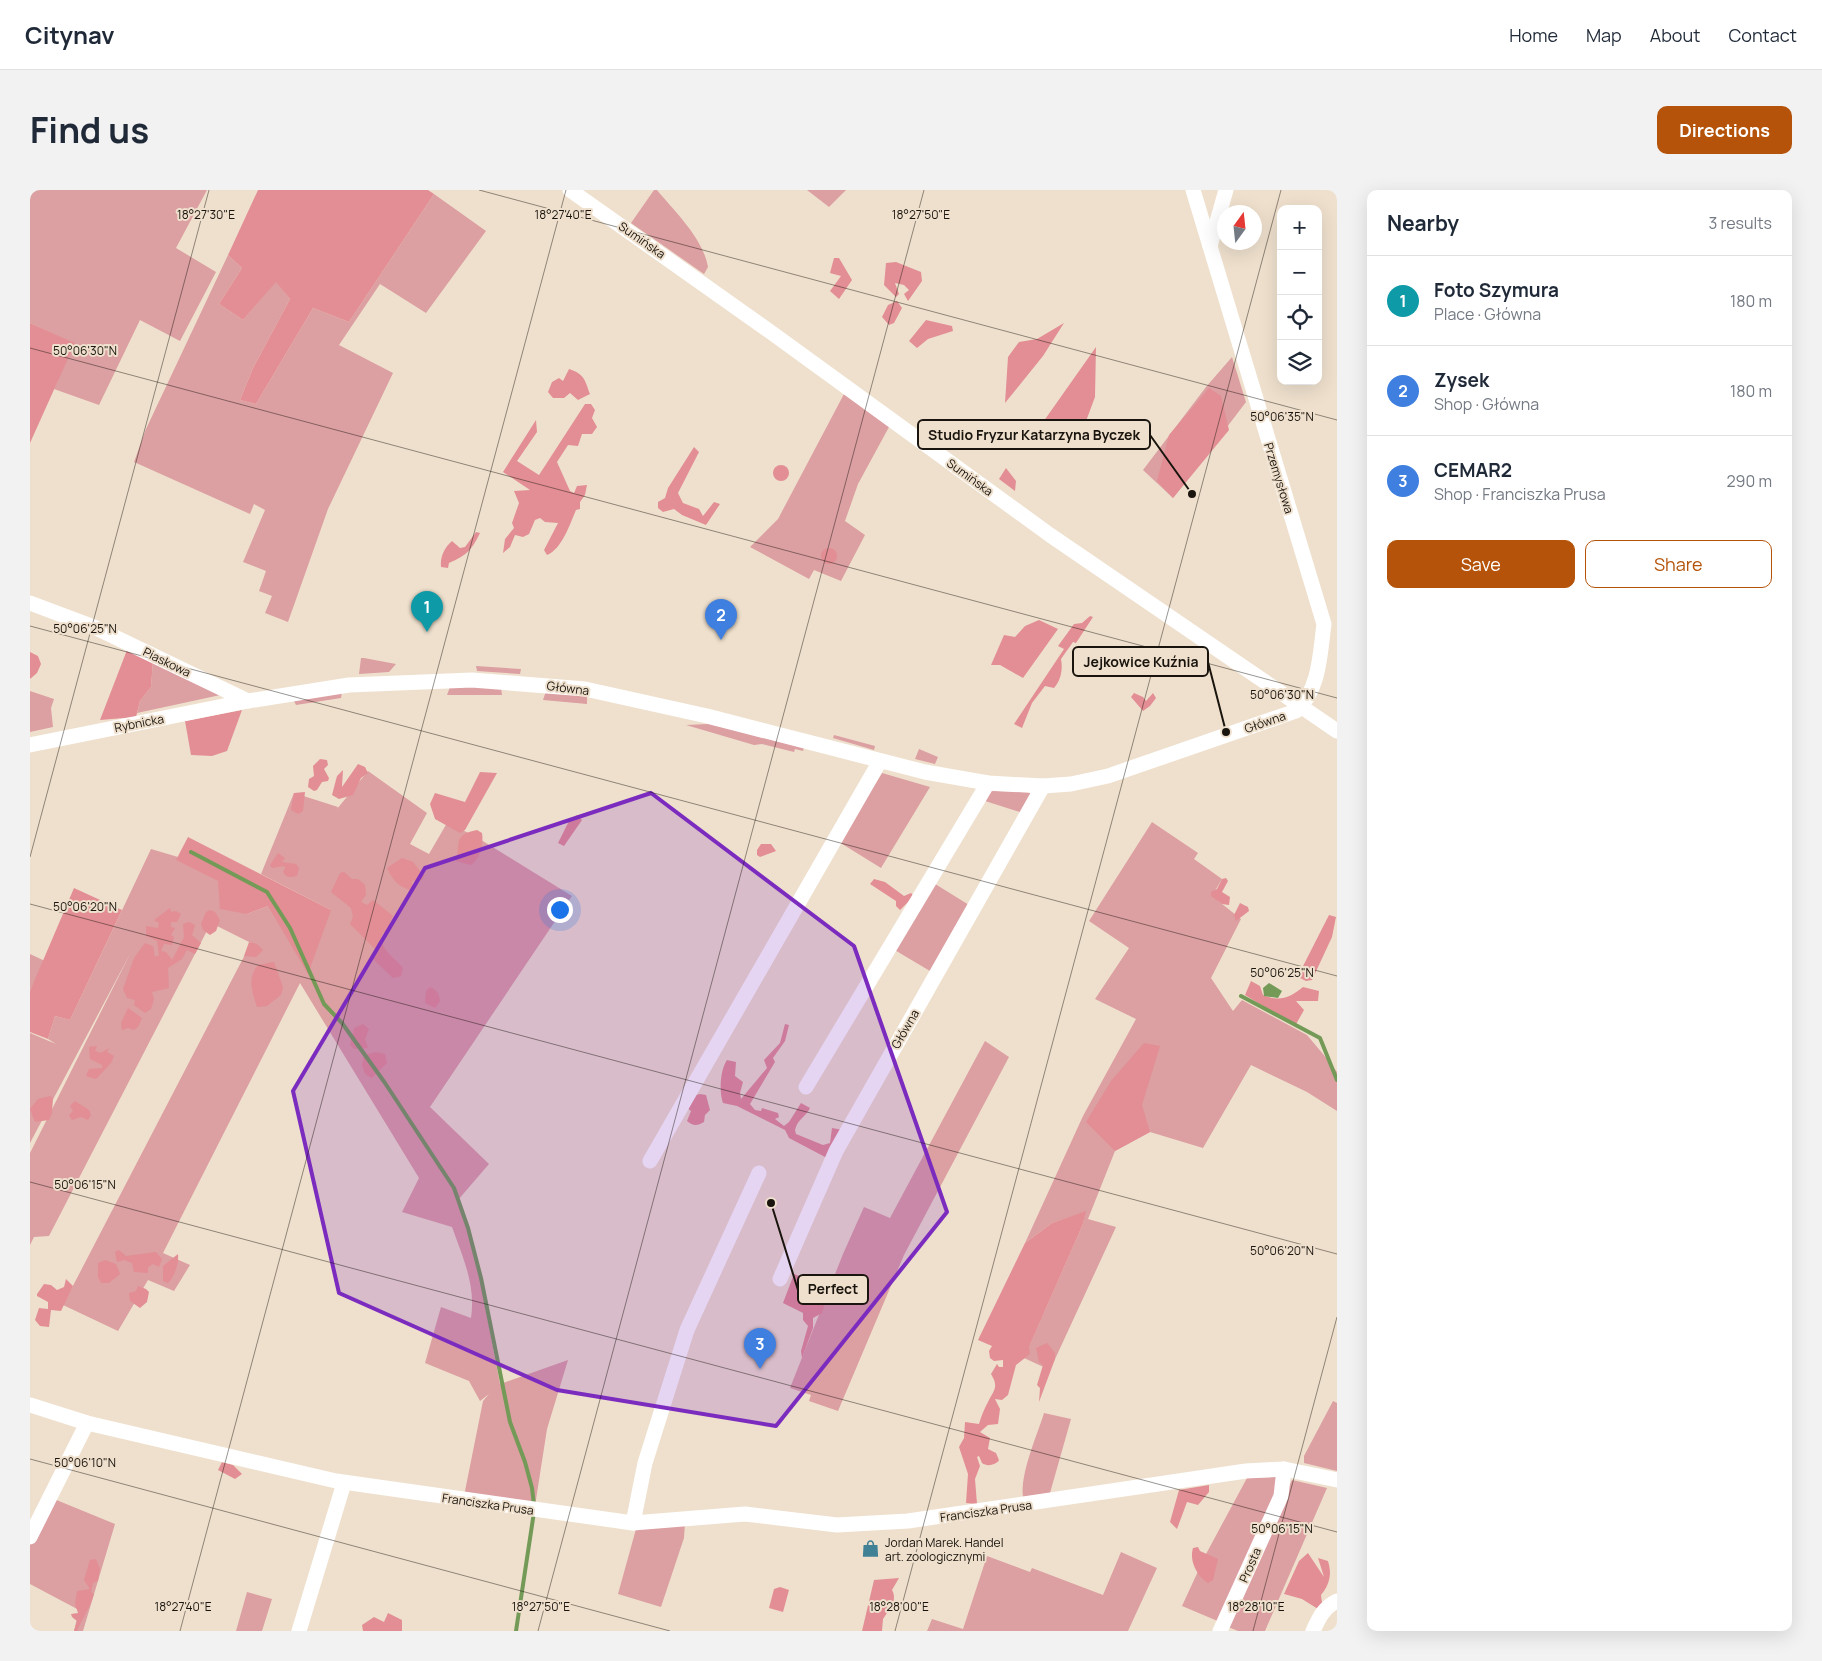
<!DOCTYPE html>
<html lang="en">
<head>
<meta charset="utf-8">
<style>
	body { margin:0; font-family:Manrope,sans-serif; background:#f2f2f3; color:#1f2937 }
	.controls { position:absolute; right:15px; top:15px; display:grid; overflow:hidden; border-radius:10px; box-shadow:0 5px 20px #0002 }
	.controls button { width:45px; height:45px; display:grid; place-items:center; padding:0; border:0; border-bottom:1px solid #e0e1e3; background:#fff; color:#1f2937; font:25px sans-serif }
	.compass { position:absolute; left:1187px; top:15px; width:45px; height:45px; border-radius:50%; background:#fff; box-shadow:0 5px 20px #0002; rotate:15deg }
	.you { position:absolute; left:529px; top:719px; width:18px; height:18px; margin:-12px; border:4px solid #fff; border-radius:50%; background:#1a73e8; box-shadow:0 0 0 8px #1a73e833 }
	.badge { display:grid; place-items:center; width:32px; height:32px; border-radius:50%; background:#b45309; color:#fff; font-size:16px; font-weight:700 }
	.pin { position:absolute; translate:-50% -41px; filter:drop-shadow(0 1px 2px #0008) }
	.pin::after { content:''; position:absolute; top:26px; width:18px; height:15px; background:inherit; clip-path:polygon(0 0,100% 0,50% 100%) }
	.list { margin:0; padding:0; list-style:none }
	h2 { display:flex; justify-content:space-between; align-items:center; height:65px; margin:0; padding:0 20px; font-size:21px }
	h2 small { font-size:16px; font-weight:400; color:#747a83 }
	.list li { display:grid; grid-template-columns:32px 1fr auto; gap:15px; align-items:center; box-sizing:border-box; height:90px; padding:0 20px; border-top:1px solid #e0e1e3 }
	.list b { display:block; font-size:19px; white-space:nowrap }
	.list p { margin:0; font-size:16px; white-space:nowrap; color:#747a83 }
	.list em { font-size:16px; font-style:normal; color:#747a83 }
	.actions { display:flex; gap:10px; padding:15px 20px }
	.actions a { flex:1; padding:11px 0; border:1px solid #b45309; border-radius:10px; text-align:center; font-size:18px; color:#b45309 }
	.actions .main { background:#b45309; color:#fff }
	.icon { flex:none; width:28px; height:28px; fill:none; stroke:currentColor; stroke-width:2; stroke-linecap:round; stroke-linejoin:round }
	.map { position:relative; flex:none; width:1307px; height:1441px; overflow:hidden; border-radius:10px }
	header { display:flex; align-items:center; gap:30px; box-sizing:border-box; height:70px; padding:0 25px; background:#fff; border-bottom:1px solid #e0e1e3 }
	header strong { font-size:24px }
	nav { display:flex; gap:28px; margin-inline-start:auto; font-size:18px }
	.intro { display:flex; align-items:center; justify-content:space-between; box-sizing:border-box; height:120px; padding:0 30px }
	h1 { margin:0; font-size:35px }
	.button { padding:12px 22px; border-radius:10px; background:#b45309; color:#fff; font-size:18px; font-weight:700 }
	main { display:flex; gap:30px; padding:0 30px }
	aside { flex:1; background:#fff; border-radius:10px; box-shadow:0 5px 20px #0002 }
	.map>svg:first-child { display:block }
	.green { fill:#dc9fa2 }
	.forest { fill:#e28e94 }
	.water { fill:#749a58 }
	.lines { fill:none; stroke-linecap:round; stroke-linejoin:round }
	.stream { stroke:#749a58; stroke-width:4 }
	.minor { stroke:#fff; stroke-width:15 }
	.marked { fill:#7b2cbf; fill-opacity:0.2; stroke:#7b2cbf; stroke-width:4; stroke-linejoin:round }
	.ticks { fill:none; stroke:#19140d; stroke-width:1; stroke-opacity:0.45 }
	.labels { text-anchor:middle; dominant-baseline:central; stroke-width:4; stroke-linejoin:round; paint-order:stroke }
	.street-label { font-size:12px; fill:#19140d; stroke:#efe0cd }
	.poi-label { font-size:12px; fill:#19140d; stroke:#efe0cd; text-anchor:start }
	.ticks-label { font-size:12px; text-anchor:middle; fill:#19140d; stroke:#efe0cd; stroke-width:4; stroke-linejoin:round; paint-order:stroke }
	.leader { fill:none; stroke:#19140d; stroke-width:2 }
	.callout-dot { fill:#19140d; stroke:#efe0cd; stroke-width:2 }
	.callout { fill:#efe0cd; stroke:#19140d; stroke-width:2 }
	.callout-label { font-size:14px; text-anchor:middle; font-weight:bold; fill:#19140d }
</style>
</head>
<body>
<header>
<strong>Citynav</strong>
<nav><a>Home</a><a>Map</a><a>About</a><a>Contact</a></nav>
</header>
<div class="intro"><h1>Find us</h1><a class="button">Directions</a></div>
<main>
<div class="map">
<svg width="1307" height="1441" viewBox="0 0 1307 1441">
	<rect width="100%" height="100%" fill="#efe0cd"/>
	<g class="green">
		<polygon points="0,0 177,0 146,58 186,82 150,151 110,130 69,215 24,199 44,153 0,133"/>
		<path d="M624 0H627C645 22 673 48 678 77L674 84 601 33Z"/>
		<polygon points="777,0 816,0 799,17"/>
		<polygon points="404,4 456,41 396,123 350,94 309,155 363,183 298,319 258,432 235,423 242,406 229,401 236,381 213,372 235,320 224,314 220,324 104,272 116,239 198,65 212,78 189,114 213,130 246,91 260,109 223,178 210,210 226,214 283,118 319,132"/>
		<polygon points="1202,167 1216,212 1143,308 1113,280 1176,197"/>
		<polygon points="814,204 859,237 828,294 815,331 835,345 811,391 784,380 779,389 720,357 748,329"/>
		<polygon points="331,468 334,468 366,474 359,482 329,484"/>
		<polygon points="123,471 195,504 107,523 110,511 121,497"/>
		<polygon points="446,476 491,479 490,484 447,481"/>
		<polygon points="420,497 471,497 472,505 417,505"/>
		<polygon points="0,501 24,509 21,518 23,537 0,542"/>
		<polygon points="516,501 557,506 557,514 513,510"/>
		<polygon points="312,502 311,508 266,515 263,509"/>
		<polygon points="679,534 774,557 773,561 765,559 764,562 732,554 724,555 656,535"/>
		<polygon points="804,545 845,556 844,560 803,548"/>
		<polygon points="889,559 908,567 905,574 885,569"/>
		<path d="M338 581 397 623 380 654 399 664 417 633 443 645 542 706 400 917 459 974 428 1010 446 1068 470 1194 538 1170 517 1239 505 1316 434 1306 453 1211 459 1204 450 1211 439 1191 395 1173 411 1117 441 1128C446 1095 433 1068 422 1037L372 1022 389 988 270 793 133 1063 160 1075 144 1101 118 1090 88 1141 33 1115 221 753 181 733 19 1046 4 1047 0 1055V963L101 762 0 953V843L26 854 18 849 25 826 40 830 121 659 148 667 147 670 189 691 217 724 238 716 301 720 231 684 264 603 308 617 307 619Z"/>
		<polygon points="852,583 900,597 851,678 809,652"/>
		<polygon points="959,601 998,602 1001,604 993,623 952,610"/>
		<polygon points="1122,632 1168,663 1164,669 1192,689 1182,706 1211,729 1181,788 1203,821 1212,810 1277,845 1293,864 1307,882 1307,921 1277,902 1221,875 1173,958 1120,942 1085,961 1058,1029 1086,1037 1020,1180 994,1168 1053,1034 1055,1022 1022,1033 995,1053 1053,926 1106,829 1065,809 1099,758 1059,731"/>
		<polygon points="902,692 939,715 900,781 863,759"/>
		<polygon points="0,764 15,771 0,801"/>
		<polygon points="955,851 979,867 874,1065 808,1221 779,1211 781,1205 760,1198 813,1064 834,1017 860,1028"/>
		<polygon points="1303,1211 1307,1213 1307,1281 1274,1273 1274,1266"/>
		<path d="M1014 1223 1041 1229 1020 1303 993 1307C990 1283 1007 1246 1014 1223Z"/>
		<polygon points="1250,1287 1248,1301 1190,1432 1152,1416 1176,1364 1217,1288"/>
		<polygon points="1262,1290 1297,1298 1235,1441 1208,1441 1196,1436"/>
		<polygon points="24,1309 85,1334 53,1441 44,1441 49,1420 0,1394 0,1354"/>
		<polygon points="655,1333 654,1348 631,1417 588,1404 606,1339"/>
		<polygon points="1091,1362 1127,1378 1098,1441 897,1441 902,1429 933,1439 957,1366 1000,1382 1002,1378 1073,1405"/>
		<polygon points="217,1402 242,1409 232,1441 206,1441"/>
	</g>
	<g class="forest">
		<polygon points="228,0 398,0 404,4 319,132 283,118 226,214 210,210 223,178 260,109 246,92 213,130 189,114 212,78 198,65"/>
		<polygon points="804,68 809,68 822,90 809,109 800,101 811,86 800,83"/>
		<polygon points="866,72 891,82 892,91 878,111 874,104 879,100 874,95 865,93 869,104 866,107 854,95 856,73"/>
		<polygon points="867,111 872,118 864,133 859,135 852,127 858,115"/>
		<polygon points="896,130 922,136 923,141 898,149 887,158 879,151"/>
		<polygon points="0,133 45,153 0,253"/>
		<polygon points="1034,133 1013,166 975,213 978,167 989,152 1007,149"/>
		<polygon points="1066,157 1065,207 1049,250 1042,241 1029,248 1011,235"/>
		<path d="M539 179C555 184 555 191 560 204L548 210 540 203 534 208H523L518 202 522 192 529 188 533 191Z"/>
		<polygon points="1179,198 1191,206 1199,240 1143,308 1127,291 1139,245"/>
		<path d="M555 214H561L565 220 562 228 567 237 562 244H552L548 256 538 255 527 272 540 301 544 303 547 296 557 295 555 305 550 312V319L546 320C540 334 532 359 517 365L514 360 528 333 515 332 510 328 505 330 499 344 493 347 485 345 480 357 473 363 475 349 484 338 482 333 489 313 484 301 500 300 473 282 506 230 507 242 487 271 509 285Z"/>
		<polygon points="664,257 669,262 648,303 653,313 669,319 673,326 684,312 690,314 676,335 652,325 644,319 633,322 628,318 628,312 635,308 638,298"/>
		<circle cx="751" cy="283" r="8"/>
		<polygon points="976,278 986,291 985,301 969,289"/>
		<path d="M446 342 450 343C441 361 437 365 419 373L418 378 411 377C410 367 414 358 422 351L430 358 435 357Z"/>
		<circle cx="799" cy="366" r="8"/>
		<path d="M1060 426 1063 427 1046 453 1043 452 1031 469C1033 479 1031 490 1024 498L1015 496 1002 513 992 538 984 534 1034 459 1028 456 1044 434 1052 433Z"/>
		<polygon points="1009,430 1028,439 993,488 970,475 961,475 974,445 985,447 995,436"/>
		<polygon points="97,460 123,471 121,497 110,511 106,527 70,530"/>
		<polygon points="0,462 8,466 11,474 7,483 0,489"/>
		<polygon points="1104,503 1113,507 1116,511 1123,503 1126,508 1120,516 1113,521 1101,507"/>
		<polygon points="212,520 197,561 182,566 161,565 155,531"/>
		<polygon points="290,569 297,570 298,575 294,579 299,588 298,591 292,592 287,600 284,601 278,597 279,589 284,586 283,576"/>
		<polygon points="328,574 335,577 338,583 331,588 323,605 309,609 302,605 307,586 313,580 312,597"/>
		<polygon points="450,582 467,583 435,640 430,643 405,629 400,614 405,603 435,612"/>
		<polygon points="275,602 273,621 268,624 261,620 264,603"/>
		<polygon points="547,625 552,630 534,656 528,653 539,631"/>
		<path d="M447 640 452 643C454 653 450 669 441 675L426 671C431 654 422 645 447 640Z"/>
		<polygon points="158,647 301,720 278,784 238,716 217,724 190,719 188,691 146,670"/>
		<polygon points="731,654 741,654 746,661 730,667 727,665 727,660"/>
		<path d="M248 663 255 668 252 672 266 674 269 678 267 686C260 687 257 689 253 682L255 678 254 676 242 678 240 675Z"/>
		<path d="M372 668 383 672 394 686 392 690 382 691 383 701C369 697 363 691 357 678Z"/>
		<path d="M314 682 322 689H328L335 695 336 705 331 712 337 715 343 710 363 726 360 732 361 739 353 743 351 748C354 763 364 767 373 778L371 786 363 788 342 768 346 760 320 734 323 727 321 718 301 702 310 683Z"/>
		<polygon points="1196,688 1198,691 1192,702 1200,707 1199,715 1192,714 1181,706 1181,702 1187,699 1192,689"/>
		<polygon points="844,689 855,692 874,706 881,703 884,706 870,720 866,716 866,711 840,694"/>
		<polygon points="44,698 92,720 40,830 25,826 18,849 0,842 0,801"/>
		<polygon points="1210,713 1218,717 1219,721 1206,731 1204,725"/>
		<polygon points="140,718 141,722 146,721 151,724 147,732 141,732 141,737 145,738 141,745 144,747 142,755 134,754 131,761 136,762 142,770 154,747 153,734 159,732 165,735 162,745 171,753 165,764 157,760 152,769 138,778 139,798 122,802 124,809 121,819 115,823 104,815 105,810 97,808 93,799 104,768 115,753 123,756 125,767 129,765 127,751 116,746 116,736 128,738 129,733 124,730"/>
		<polygon points="180,720 185,722 190,730 186,741 180,745 173,740 171,734 176,722"/>
		<polygon points="1299,725 1306,727 1302,747 1282,790 1276,791 1270,788 1270,782"/>
		<polygon points="219,752 227,754 233,760 226,767 214,766"/>
		<path d="M244 772 253 797 251 805 237 816 227 817C222 801 217 789 228 775Z"/>
		<path d="M1221 791 1230 796 1233 805C1249 812 1260 808 1273 797L1289 801 1288 811H1266L1274 820 1265 836 1215 805Z"/>
		<path d="M400 797C407 800 409 804 410 811L405 818 395 813 396 801Z"/>
		<polygon points="98,818 112,828 108,837 104,840 98,838 92,840 91,833"/>
		<polygon points="333,834 339,839 335,849 338,858 324,859 320,855 324,838"/>
		<path d="M755 834 759 835 755 851 743 868 745 872 720 914 725 920 731 921 732 918 748 923 749 927 745 929 754 936 759 932 771 913 780 918C776 927 768 928 765 940L766 944 793 955 800 953 802 938 813 940 797 968 759 948 755 940 707 916 693 913C689 902 690 880 697 870L706 872 705 886 713 892 710 903 711 909 737 878 734 870 750 853Z"/>
		<polygon points="1114,853 1130,856 1112,915 1120,942 1085,961 1056,932 1081,891"/>
		<polygon points="67,856 65,861 71,863 79,858 77,862 84,866 81,873 66,889 56,886 59,879 72,878 72,875 60,869 59,857"/>
		<polygon points="346,862 355,864 357,873 342,888 335,884 332,875 334,865"/>
		<path d="M670 904 676 905 680 920 675 925 674 932C667 936 663 936 657 931L661 921 656 917 662 906Z"/>
		<polygon points="20,906 23,908 22,923 19,930 5,932 0,919 8,909"/>
		<polygon points="45,911 59,920 61,925 58,930 51,927 42,930 39,925 43,921 40,916"/>
		<path d="M1056 1021 1053 1034 999 1157 1000 1164 986 1175 978 1205 972 1210 965 1209 970 1219 968 1234 958 1235 950 1242 960 1248 958 1259 966 1263 969 1270C966 1275 957 1277 952 1273L949 1266 947 1267 950 1276 945 1289 947 1314 936 1313 938 1284 929 1257 934 1248 935 1232 949 1234C951 1227 954 1219 958 1212 964 1200 969 1197 961 1184L967 1174 969 1177H973V1170L964 1171 960 1168 959 1161 962 1156 948 1150 995 1053 1022 1033Z"/>
		<polygon points="89,1060 96,1066 126,1062 132,1069 129,1077 123,1074 118,1077 118,1083 104,1082 102,1073 94,1070 87,1072 85,1062"/>
		<path d="M148 1064C149 1073 145 1086 138 1093L133 1091V1076Z"/>
		<polygon points="75,1070 86,1074 90,1084 79,1093 71,1093 68,1087 68,1073"/>
		<polygon points="764,1084 772,1087 781,1095 796,1098 798,1103 792,1123 783,1128 783,1138 772,1168 771,1161 778,1136 773,1130 773,1123 753,1113"/>
		<polygon points="36,1089 43,1096 31,1121 21,1120 19,1137 10,1136 5,1130 9,1118 18,1119 18,1112 7,1106 7,1104 14,1094 21,1095 27,1100 34,1097"/>
		<polygon points="108,1096 116,1099 119,1102 117,1112 110,1118 100,1111 99,1103 106,1101"/>
		<polygon points="1017,1153 1025,1163 1025,1169 1009,1212 1010,1198 1007,1195 1013,1175 1009,1172 1006,1158"/>
		<polygon points="192,1272 203,1275 212,1284 205,1289 188,1280"/>
		<polygon points="1179,1295 1179,1302 1168,1315 1157,1312 1147,1339 1140,1332 1149,1300"/>
		<path d="M1168 1357 1170 1361 1188 1369 1183 1390 1178 1393C1167 1386 1159 1371 1163 1358Z"/>
		<path d="M1278 1363 1294 1387 1288 1368 1298 1371C1302 1384 1300 1394 1291 1405L1292 1413 1288 1419 1272 1409 1254 1404 1269 1371Z"/>
		<path d="M66 1369 70 1379 68 1391 63 1393 61 1402 64 1404C60 1418 53 1427 47 1441H44L47 1431 42 1427 41 1424 48 1423 45 1414 47 1401 60 1399 54 1390 60 1370Z"/>
		<path d="M869 1388 862 1400C866 1406 863 1415 861 1421L857 1423 853 1429 852 1441H832L844 1390Z"/>
		<polygon points="750,1397 759,1400 753,1422 739,1418 744,1399"/>
		<polygon points="358,1423 372,1430 372,1441 333,1441 332,1435 344,1427 354,1432"/>
	</g>
	<polygon class="water" points="1239,793 1252,801 1248,808 1234,806 1233,798"/>
	<g class="lines">
		<g class="stream">
			<polyline points="161,662 237,702 260,738 294,814 312,833 355,893 424,998 438,1038 451,1088 480,1232 495,1272 502,1298 504,1315"/>
			<polyline points="1211,806 1290,848 1307,890"/>
			<polyline points="486,1441 504,1322"/>
		</g>
		<g class="minor">
			<polyline points="540,0 742,143 1020,345 1307,541"/>
			<polyline points="1180,56 1196,0"/>
			<polyline points="0,413 64,437 218,511"/>
			<path d="M0 555 218 511 319 495 442 490 555 499 677 526 895 582 958 593 1013 596 1041 594 1078 586 1266 521C1290 500 1290 463 1294 434L1163 0"/>
			<polyline points="776,897 958,593"/>
			<polyline points="620,971 850,571"/>
			<polyline points="750,1089 806,961 1013,596"/>
			<polyline points="0,1215 57,1233 306,1291 603,1333 715,1324 807,1335 878,1331 1216,1281 1254,1279 1307,1290"/>
			<polyline points="603,1333 615,1273 657,1140 729,983"/>
			<polyline points="0,1347 57,1233"/>
			<polyline points="269,1441 314,1293"/>
			<polyline points="1190,1441 1251,1306 1254,1279"/>
			<path d="M1283 1441C1289 1428 1293 1418 1307 1411"/>
		</g>
	</g>
	<path class="marked" d="M621 603 824 756 917 1022 746 1236 527 1200 309 1103 263 901 395 678Z"/>
	<path class="ticks" d="M449 0 1307 230M0 158 1307 508M0 436 1307 786M0 667 179 0M0 714 1307 1064M0 992 1307 1342M0 1269 640 1441M150 1441 536 0M508 1441 894 0M865 1441 1251 0M1223 1441 1307 1127"/>
	<defs>
		<symbol id="shop-bare" viewBox="-9 -9 18 18"><path d="M-5-2.5h2.3a2.7 3.5 0 0 1 5.4 0H5L5.5 6h-11ZM-1.5-2.5h3a1.5 2.3 0 0 0-3 0Z" fill="#418195" stroke="#efe0cd" stroke-width="2.5" paint-order="stroke"/></symbol>
	</defs>
	<g fill-rule="evenodd">
		<use href="#shop-bare" x="828" y="1346" width="25" height="25"/>
	</g>
	<g class="labels">
		<g class="street-label">
			<text transform="translate(612 50) rotate(35)">Sumińska</text>
			<text transform="translate(940 287) rotate(36)">Sumińska</text>
			<text transform="translate(1249 288) rotate(73)">Przemysłowa</text>
			<text transform="translate(137 472) rotate(26)">Piaskowa</text>
			<text transform="translate(538 498) rotate(7)">Główna</text>
			<text transform="translate(1235 532) rotate(-19)">Główna</text>
			<text transform="translate(109 533) rotate(-11)">Rybnicka</text>
			<text transform="translate(875 839) rotate(-60)">Główna</text>
			<text transform="translate(458 1314) rotate(8)">Franciszka Prusa</text>
			<text transform="translate(956 1321) rotate(-8)">Franciszka Prusa</text>
			<text transform="translate(1220 1375) rotate(-66)">Prosta</text>
		</g>
		<g class="poi-label">
			<text x="855" y="1352">Jordan Marek. Handel<tspan x="855" dy="14">art. zoologicznymi</tspan></text>
		</g>
	</g>
	<g class="ticks-label">
		<text x="176" y="29">18°27'30"E</text>
		<text x="533" y="29">18°27'40"E</text>
		<text x="891" y="29">18°27'50"E</text>
		<text x="55" y="165">50°06'30"N</text>
		<text x="1252" y="231">50°06'35"N</text>
		<text x="55" y="443">50°06'25"N</text>
		<text x="1252" y="509">50°06'30"N</text>
		<text x="55" y="721">50°06'20"N</text>
		<text x="1252" y="787">50°06'25"N</text>
		<text x="55" y="999">50°06'15"N</text>
		<text x="1252" y="1065">50°06'20"N</text>
		<text x="55" y="1277">50°06'10"N</text>
		<text x="1252" y="1343">50°06'15"N</text>
		<text x="153" y="1421">18°27'40"E</text>
		<text x="511" y="1421">18°27'50"E</text>
		<text x="869" y="1421">18°28'00"E</text>
		<text x="1226" y="1421">18°28'10"E</text>
	</g>
	<path class="leader" d="M1162 304L1120 245M1196 542L1178 472M741 1013L768 1100"/>
	<g class="callout-dot">
		<circle cx="1162" cy="304" r="5"/>
		<circle cx="1196" cy="542" r="5"/>
		<circle cx="741" cy="1013" r="5"/>
	</g>
	<g class="callout">
		<rect x="888" y="230" width="232" height="29" rx="5"/>
		<rect x="1043" y="457" width="135" height="29" rx="5"/>
		<rect x="768" y="1085" width="70" height="29" rx="5"/>
	</g>
	<g class="callout-label">
		<text x="1004" y="250">Studio Fryzur Katarzyna Byczek</text>
		<text x="1111" y="477">Jejkowice Kuźnia</text>
		<text x="803" y="1104">Perfect</text>
	</g>
</svg>
<div class="controls">
<button>+</button>
<button>−</button>
<button><svg class="icon" aria-label="locate" viewBox="0 0 24 24"><circle cx="12" cy="12" r="6"/><path d="M12 2v4M12 18v4M2 12h4M18 12h4"/></svg></button>
<button><svg class="icon" aria-label="layers" viewBox="0 0 24 24"><path d="M12 4l9 5-9 5-9-5zM3 14l9 5 9-5"/></svg></button>
</div>
<svg class="compass" viewBox="-18 -18 36 36"><path d="M0-13l5 13h-10z" fill="#e53935"/><path d="M0 13l5-13h-10z" fill="#747a83"/></svg>
<div class="you"></div>
<div class="pin badge" style="left:397px;top:442px;background:#0f9aa8">1</div>
<div class="pin badge" style="left:691px;top:450px;background:#3f7fe0">2</div>
<div class="pin badge" style="left:730px;top:1179px;background:#3f7fe0">3</div>
</div>
<aside>
<h2>Nearby<small>3 results</small></h2>
<ul class="list">
<li><span class="badge" style="background:#0f9aa8">1</span><div><b>Foto Szymura</b><p>Place · Główna</p></div><em>180 m</em></li>
<li><span class="badge" style="background:#3f7fe0">2</span><div><b>Zysek</b><p>Shop · Główna</p></div><em>180 m</em></li>
<li><span class="badge" style="background:#3f7fe0">3</span><div><b>CEMAR2</b><p>Shop · Franciszka Prusa</p></div><em>290 m</em></li>
</ul>
<div class="actions"><a class="main">Save</a><a>Share</a></div>
</aside>
</main>
</body>
</html>
